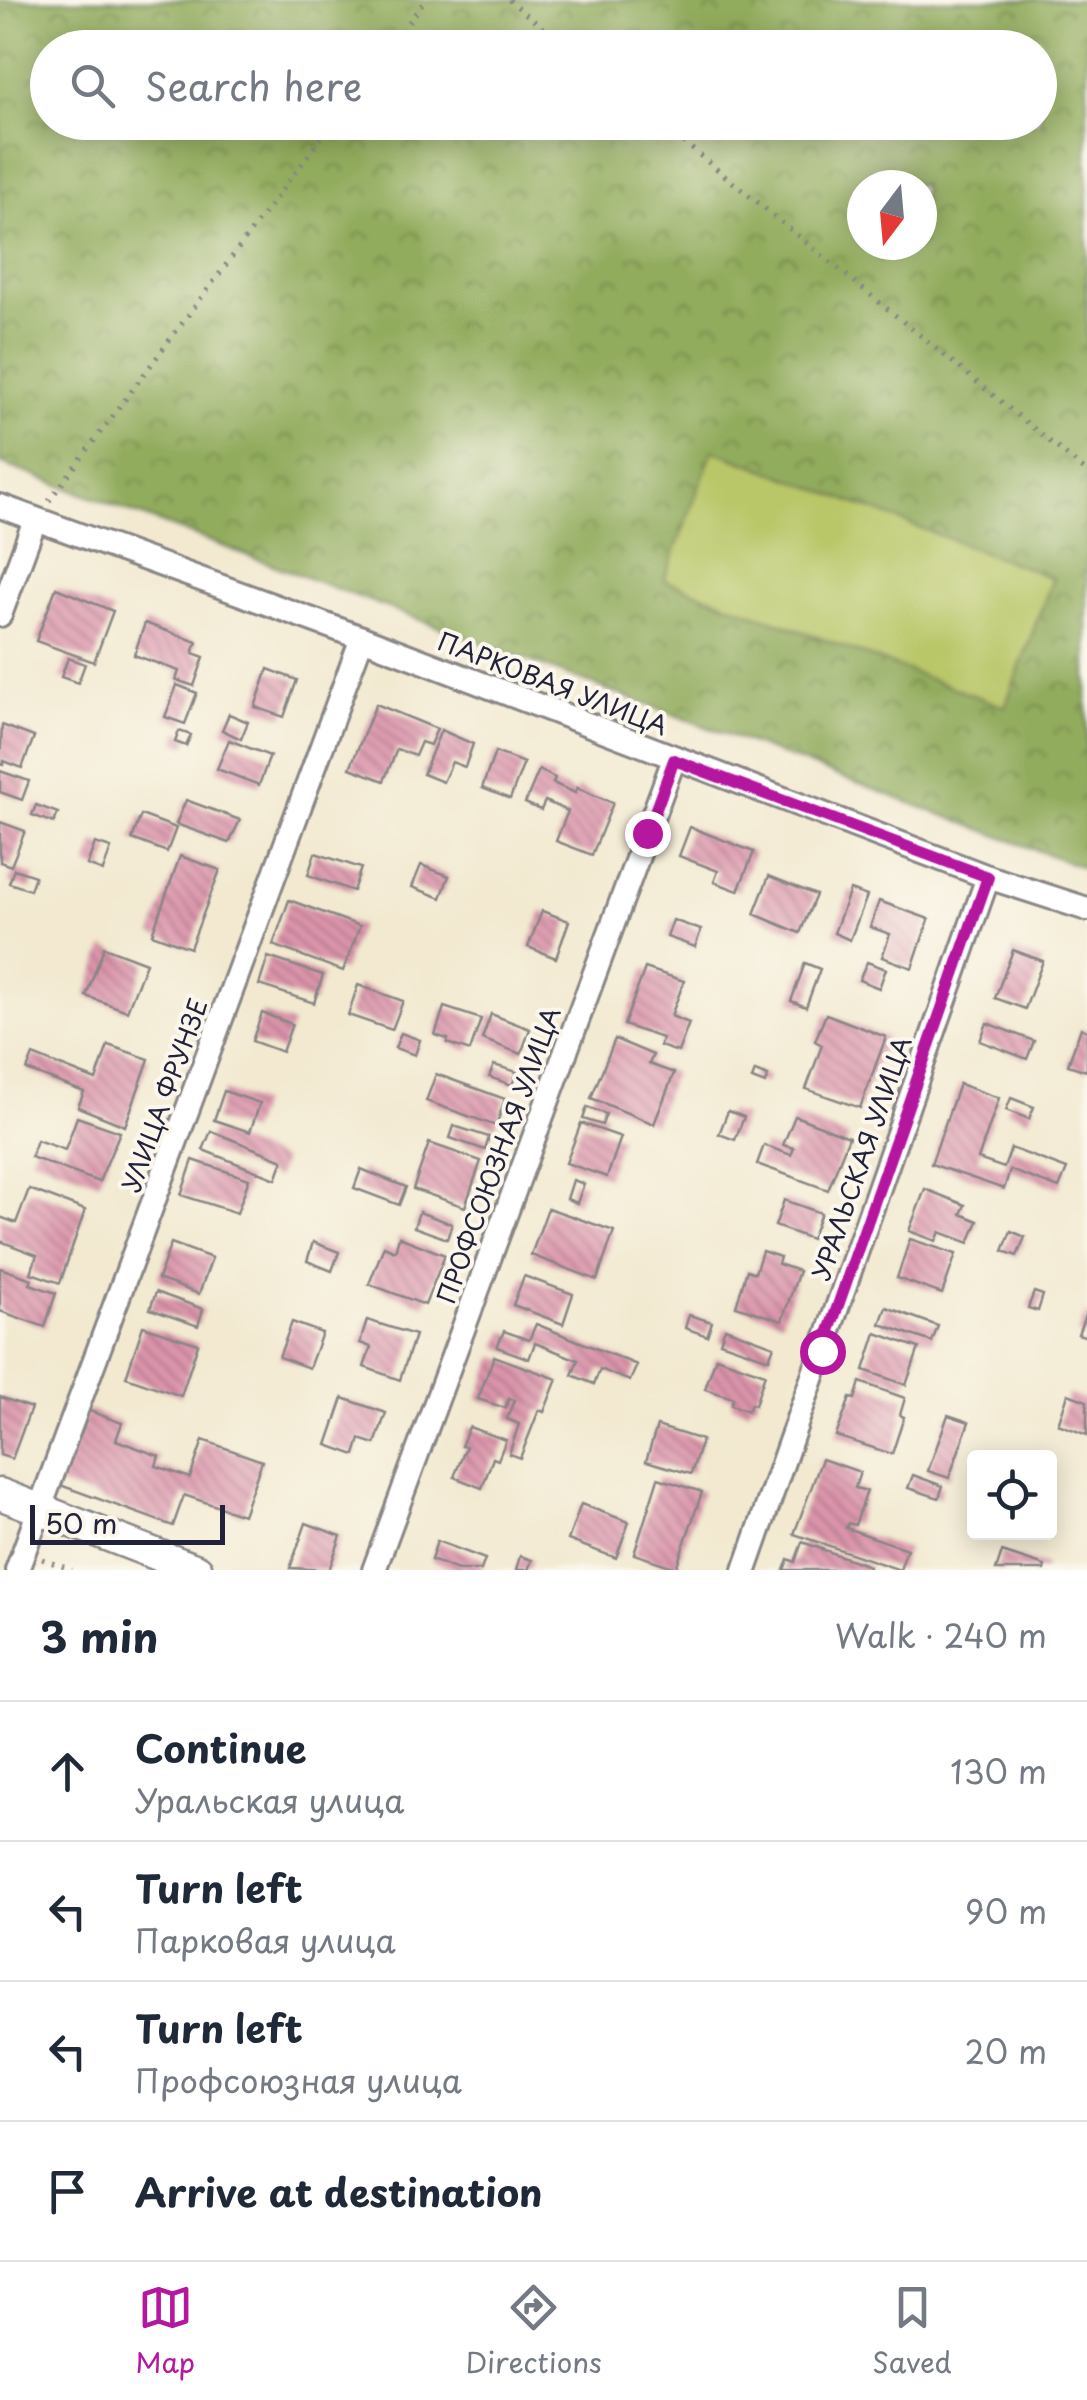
<!DOCTYPE html>
<html lang="en">
<head>
<meta charset="utf-8">
<style>
	body { margin:0; font-family:"Playpen Sans",sans-serif; background:#f2f2f3; color:#1f2937 }
	.controls { position:absolute; right:30px; bottom:30px; display:grid; overflow:hidden; border-radius:10px; box-shadow:0 5px 25px #0003 }
	.controls button { width:90px; height:90px; display:grid; place-items:center; padding:0; border:0; border-bottom:2px solid #e0e1e3; background:#fff; color:#1f2937; font:50px sans-serif }
	.compass { position:absolute; left:847px; top:170px; width:90px; height:90px; border-radius:50%; background:#fff; box-shadow:0 5px 25px #0003; rotate:196deg }
	.scale { position:absolute; left:30px; bottom:25px; width:195px; box-sizing:border-box; padding-left:10px; border:5px solid #22223b; border-top:0; font-size:28px; line-height:35px; white-space:nowrap; color:#22223b; -webkit-text-stroke:8px #fbf7ec; paint-order:stroke }
	.stop { position:absolute; width:30px; height:30px; margin:-22px; border:8px solid #b5179e; border-radius:50%; background:#fff }
	.stop.end { background:#b5179e; border-color:#fff; box-shadow:0 2px 10px #0008 }
	.list { margin:0; padding:0; list-style:none }
	h2 { display:flex; justify-content:space-between; align-items:center; height:130px; margin:0; padding:0 40px; font-size:42px }
	h2 small { font-size:32px; font-weight:400; color:#747a83 }
	.list li { display:grid; grid-template-columns:65px 1fr auto; gap:30px; align-items:center; box-sizing:border-box; height:140px; padding:0 40px; border-top:2px solid #e0e1e3 }
	.list b { display:block; font-size:38px; white-space:nowrap }
	.list p { margin:0; font-size:32px; white-space:nowrap; color:#747a83 }
	.list em { font-size:32px; font-style:normal; color:#747a83 }
	.icon { flex:none; width:55px; height:55px; fill:none; stroke:currentColor; stroke-width:2; stroke-linecap:round; stroke-linejoin:round }
	.map { position:relative; flex:none; width:1087px; height:1570px; overflow:hidden }
	.search { position:absolute; background:#fff; box-shadow:0 5px 25px #0003; left:30px; right:30px; top:30px; height:110px; display:flex; align-items:center; gap:25px; box-sizing:border-box; padding:0 35px; border-radius:55px; color:#747a83; font-size:38px }
	.sheet { height:690px; background:#fff }
	nav { display:flex; justify-content:space-around; align-items:center; box-sizing:border-box; height:140px; border-top:2px solid #e0e1e3; background:#fff; font-size:28px; color:#747a83 }
	nav a { display:grid; justify-items:center; gap:5px }
	nav .on { color:#b5179e }
	.map>svg:first-child { display:block }
	.forest { fill:url(#forest-crowns); stroke:#5a674c; stroke-width:2.5; fill-rule:evenodd }
	.pitch { fill:#b9c769; stroke:#6e7452; stroke-width:2.5 }
	.building { fill:url(#building-back-hatch) }
	.lines { fill:none; stroke-linecap:round; stroke-linejoin:round }
	.minor-casing { stroke:#8a8686; stroke-width:28 }
	.tertiary-casing { stroke:#8a8686; stroke-width:35 }
	.path { stroke:#8a8686; stroke-width:5; stroke-dasharray:2.5 8; stroke-linecap:butt }
	.minor { stroke:#fff; stroke-width:22 }
	.tertiary { stroke:#fff; stroke-width:30 }
	.route { stroke:#b5179e; stroke-width:12 }
	.labels { text-anchor:middle; dominant-baseline:central; stroke-width:8; stroke-linejoin:round; paint-order:stroke }
	.street-label { font-size:25px; fill:#22223b; stroke:#fbf7ec }
</style>
</head>
<body>
<div class="map">
<svg width="1087" height="1570" viewBox="0 0 1087 1570">
	<defs>
		<pattern id="forest-crowns" width="20" height="18" patternUnits="userSpaceOnUse" patternTransform="scale(2.5)"><rect width="20" height="18" fill="#92ac5d"/><path d="M2 6a3 3 0 1 1 6 0M12 15a3 3 0 1 1 6 0" fill="none" stroke="#778c4e"/></pattern>
		<pattern id="building-back-hatch" width="6" height="6" patternUnits="userSpaceOnUse" patternTransform="scale(2.5)"><rect width="6" height="6" fill="#db94ab"/><path d="M-1 5l2 2M0 0l6 6M5-1l2 2" fill="none" stroke="#b1788c"/></pattern>
	</defs>
	<rect width="100%" height="100%" fill="#fbf7ec"/>
	<filter id="ink" filterUnits="userSpaceOnUse"><feTurbulence type="fractalNoise" baseFrequency=".01" numOctaves="2"/><feDisplacementMap in="SourceGraphic" scale="20" xChannelSelector="R" yChannelSelector="G"/><feConvolveMatrix kernelMatrix="1 2 1 2 8 2 1 2 1" color-interpolation-filters="sRGB"/></filter>
	<filter id="wash" filterUnits="userSpaceOnUse"><feTurbulence type="fractalNoise" baseFrequency=".0048" numOctaves="4" result="noise"/><feDisplacementMap in="SourceGraphic" scale="40" xChannelSelector="R" yChannelSelector="G"/><feGaussianBlur stdDeviation="2.25" result="paint"/><feColorMatrix in="noise" values="0 0 0 0 0 0 0 0 0 0 0 0 0 0 0 0 0 1.4 0 .05"/><feComposite in="paint" operator="in"/></filter>
	<g filter="url(#wash)">
		<rect width="100%" height="100%" fill="#f2e9d0"/>
		<path class="forest" d="M0 0H1087V869L0 463ZM48 48H1040V122H48ZM862 185H922V245H862Z"/>
		<polygon class="pitch" points="713,450 1053,578 1005,707 664,580"/>
		<g id="blocks">
			<g class="building">
				<polygon points="56,588 113,611 94,662 36,641"/>
				<polygon points="145,623 197,642 193,653 204,657 194,686 176,680 179,671 134,655"/>
				<polygon points="68,658 85,664 78,683 61,677"/>
				<polygon points="268,669 297,680 284,717 255,707"/>
				<polygon points="177,685 197,693 185,724 165,717"/>
				<polygon points="376,704 437,729 430,745 421,742 415,756 397,749 384,781 350,768"/>
				<polygon points="229,714 248,722 241,739 222,730"/>
				<polygon points="2,725 34,737 22,768 4,761 3,765 0,764"/>
				<polygon points="441,730 473,744 465,767 452,762 443,782 423,774"/>
				<polygon points="179,731 191,735 186,746 175,742"/>
				<polygon points="229,740 270,756 259,785 217,769"/>
				<polygon points="495,752 524,763 510,799 482,788"/>
				<polygon points="539,770 555,778 553,783 575,793 577,788 613,803 592,855 556,841 568,811 545,801 541,810 525,803"/>
				<polygon points="0,771 29,781 22,800 0,792"/>
				<polygon points="186,800 240,820 229,843 176,824"/>
				<polygon points="36,805 58,813 54,823 32,815"/>
				<polygon points="141,815 176,828 167,852 132,839"/>
				<polygon points="0,822 25,831 11,866 0,862"/>
				<polygon points="690,827 754,852 738,891 714,882 718,871 679,856"/>
				<polygon points="95,843 111,848 103,871 87,865"/>
				<polygon points="315,853 361,868 353,891 308,875"/>
				<polygon points="180,856 220,870 190,948 152,934"/>
				<polygon points="421,865 449,876 441,898 412,887"/>
				<polygon points="14,869 35,876 30,890 9,883"/>
				<polygon points="769,876 816,895 800,933 754,914"/>
				<polygon points="850,890 867,896 850,940 834,933"/>
				<polygon points="289,900 360,926 343,971 273,945"/>
				<polygon points="879,901 929,919 912,968 882,957 890,934 870,927"/>
				<polygon points="542,911 569,921 556,958 528,947"/>
				<polygon points="673,920 701,930 695,947 667,937"/>
				<polygon points="104,947 146,963 127,1011 86,996"/>
				<polygon points="1013,950 1043,961 1025,1009 995,998"/>
				<polygon points="268,957 323,975 314,1003 259,985"/>
				<polygon points="867,962 886,969 879,988 859,980"/>
				<polygon points="805,963 820,969 806,1007 791,1001"/>
				<polygon points="645,968 684,981 671,1016 689,1023 678,1052 660,1046 662,1038 624,1025"/>
				<polygon points="358,985 403,1001 392,1030 348,1015"/>
				<polygon points="444,1007 481,1019 470,1051 447,1043 448,1039 435,1035"/>
				<polygon points="262,1013 292,1024 282,1052 252,1041"/>
				<polygon points="491,1014 530,1029 521,1054 482,1039"/>
				<polygon points="826,1014 886,1037 860,1108 806,1089 822,1045 815,1041"/>
				<polygon points="987,1023 1034,1041 1027,1059 980,1041"/>
				<polygon points="1081,1028 1087,1031 1087,1071 1068,1065"/>
				<polygon points="401,1033 420,1040 415,1055 395,1048"/>
				<polygon points="615,1039 653,1055 649,1064 674,1073 654,1124 591,1098"/>
				<polygon points="108,1045 149,1059 125,1126 78,1107 84,1092 27,1070 33,1055 96,1080"/>
				<polygon points="494,1065 517,1072 512,1085 489,1077"/>
				<polygon points="755,1071 768,1076 765,1084 752,1079"/>
				<polygon points="436,1074 505,1099 496,1126 426,1101"/>
				<polygon points="959,1084 999,1098 978,1159 1004,1168 1011,1148 1067,1169 1059,1188 1010,1170 1004,1189 931,1164"/>
				<polygon points="224,1091 260,1103 250,1132 214,1120"/>
				<polygon points="1011,1098 1034,1107 1029,1119 1006,1110"/>
				<polygon points="587,1107 606,1114 602,1125 583,1119"/>
				<polygon points="728,1111 744,1117 735,1140 719,1134"/>
				<polygon points="795,1116 849,1137 828,1190 757,1164 764,1145 791,1155 794,1148 783,1145"/>
				<polygon points="77,1117 120,1132 99,1182 31,1157 37,1140 65,1150"/>
				<polygon points="581,1123 621,1137 607,1177 566,1163"/>
				<polygon points="454,1126 489,1137 485,1150 450,1138"/>
				<polygon points="211,1131 283,1160 276,1179 203,1150"/>
				<polygon points="429,1143 481,1161 465,1207 413,1189"/>
				<polygon points="193,1160 249,1179 237,1213 181,1195"/>
				<polygon points="361,1169 406,1187 399,1205 354,1188"/>
				<polygon points="573,1180 584,1184 577,1203 567,1199"/>
				<polygon points="29,1189 85,1210 60,1283 31,1273 37,1255 0,1241 0,1217 16,1223"/>
				<polygon points="925,1189 965,1205 961,1214 978,1221 969,1243 940,1232 936,1241 909,1231"/>
				<polygon points="784,1200 821,1213 811,1239 775,1226"/>
				<polygon points="548,1208 614,1231 597,1280 531,1255"/>
				<polygon points="419,1212 452,1224 447,1239 414,1227"/>
				<polygon points="1011,1231 1025,1237 1017,1256 1003,1251"/>
				<polygon points="399,1237 445,1255 425,1305 369,1284 384,1246 395,1251"/>
				<polygon points="910,1239 956,1254 942,1294 897,1278"/>
				<polygon points="313,1242 339,1252 332,1271 307,1261"/>
				<polygon points="171,1243 212,1258 199,1294 158,1279"/>
				<polygon points="762,1251 780,1257 778,1264 799,1271 782,1321 736,1306 747,1270 755,1273"/>
				<polygon points="0,1268 32,1279 30,1284 56,1293 45,1327 0,1311"/>
				<polygon points="524,1276 573,1294 563,1324 513,1305"/>
				<polygon points="156,1292 203,1309 198,1326 150,1309"/>
				<polygon points="1034,1292 1043,1295 1038,1311 1028,1308"/>
				<polygon points="886,1307 938,1326 932,1342 880,1324"/>
				<polygon points="1087,1310 1087,1337 1078,1334"/>
				<polygon points="689,1315 712,1322 707,1336 685,1328"/>
				<polygon points="367,1320 415,1335 400,1380 364,1367 371,1347 360,1343"/>
				<polygon points="292,1322 322,1333 309,1368 279,1357"/>
				<polygon points="536,1324 637,1365 630,1381 600,1369 594,1384 572,1375 578,1360 535,1343 529,1359 497,1347 504,1331 529,1340"/>
				<polygon points="143,1326 198,1344 181,1396 126,1377"/>
				<polygon points="725,1328 774,1346 769,1359 720,1342"/>
				<polygon points="876,1333 919,1348 906,1385 864,1370"/>
				<polygon points="494,1356 557,1379 544,1412 539,1410 520,1458 509,1454 519,1424 507,1419 514,1400 509,1398 505,1408 478,1399"/>
				<polygon points="716,1357 765,1374 755,1405 751,1404 748,1411 731,1405 733,1398 705,1389"/>
				<polygon points="860,1382 905,1398 900,1415 904,1417 892,1454 836,1436 850,1398 855,1399"/>
				<polygon points="1068,1394 1087,1401 1087,1435 1058,1424"/>
				<polygon points="0,1397 31,1408 12,1459 0,1455"/>
				<polygon points="343,1398 386,1413 375,1444 360,1439 355,1455 327,1445"/>
				<polygon points="87,1410 122,1423 116,1440 159,1456 156,1466 190,1478 203,1440 262,1461 243,1515 184,1495 173,1526 60,1485"/>
				<polygon points="948,1415 969,1422 949,1478 928,1471"/>
				<polygon points="657,1426 702,1440 691,1474 646,1461"/>
				<polygon points="469,1427 506,1440 498,1460 493,1458 482,1488 454,1477 466,1447 461,1446"/>
				<polygon points="822,1459 860,1472 855,1488 867,1491 855,1525 848,1523 846,1528 907,1549 900,1570 794,1534"/>
				<polygon points="913,1475 943,1486 939,1498 908,1488"/>
				<polygon points="658,1478 702,1492 676,1568 634,1554"/>
				<polygon points="581,1504 629,1522 616,1558 568,1540"/>
				<polygon points="306,1523 341,1536 329,1570 290,1568"/>
				<polygon points="437,1541 485,1559 481,1570 458,1570 431,1560"/>
				<polygon points="802,1542 869,1566 868,1570 784,1570 788,1559 795,1562"/>
				<polygon points="1002,1552 1045,1566 1044,1570 996,1570"/>
				<polygon points="520,1556 532,1560 528,1570 516,1570"/>
			</g>
		</g>
	</g>
	<g filter="url(#ink)">
		<use href="#blocks" fill-opacity="0" stroke="#8a8686" stroke-width="2.5"/>
		<g class="lines">
			<defs>
				<g id="minor">
					<polyline points="0,506 362,638 988,877 1087,909"/>
					<polyline points="0,615 35,520"/>
					<polyline points="17,1570 362,638"/>
					<polyline points="374,1570 674,759"/>
					<polyline points="745,1570 988,877"/>
				</g>
				<polyline id="tertiary" points="0,1494 197,1570"/>
			</defs>
			<use href="#minor" class="minor-casing"/>
			<use href="#tertiary" class="tertiary-casing"/>
			<g class="path">
				<polyline points="509,0 567,48"/>
				<polyline points="390,48 425,0"/>
				<polyline points="659,122 1087,472"/>
				<polyline points="49,501 333,122"/>
				<polyline points="42,1559 72,1570"/>
			</g>
			<use href="#minor" class="minor"/>
			<use href="#tertiary" class="tertiary"/>
		</g>
	</g>
	<g class="lines" filter="url(#ink)">
		<polyline class="route" points="647,833 674,760 988,877 822,1351"/>
	</g>
	<g class="labels">
		<g class="street-label">
			<text transform="translate(553 683) rotate(21)">ПАРКОВАЯ УЛИЦА</text>
			<text transform="translate(164 1095) rotate(-70)">УЛИЦА ФРУНЗЕ</text>
			<text transform="translate(498 1155) rotate(-70)">ПРОФСОЮЗНАЯ УЛИЦА</text>
			<text transform="translate(861 1158) rotate(-71)">УРАЛЬСКАЯ УЛИЦА</text>
		</g>
	</g>
</svg>
<div class="controls">
<button><svg class="icon" aria-label="locate" viewBox="0 0 24 24"><circle cx="12" cy="12" r="6"/><path d="M12 2v4M12 18v4M2 12h4M18 12h4"/></svg></button>
</div>
<svg class="compass" viewBox="-18 -18 36 36"><path d="M0-13l5 13h-10z" fill="#e53935"/><path d="M0 13l5-13h-10z" fill="#747a83"/></svg>
<div class="scale">50 m</div>
<div class="stop" style="left:822px;top:1351px"></div>
<div class="stop end" style="left:647px;top:833px"></div>
<div class="search"><svg class="icon" aria-label="search" viewBox="0 0 24 24"><circle cx="10" cy="10" r="6"/><path d="M15 15l6 6"/></svg>Search here</div>
</div>
<section class="sheet">
<h2>3 min<small>Walk · 240 m</small></h2>
<ul class="list">
<li><svg class="icon" aria-label="ahead" viewBox="0 0 24 24"><path d="M12 20V5M6 11l6-6 6 6"/></svg><div><b>Continue</b><p>Уральская улица</p></div><em>130 m</em></li>
<li><svg class="icon" aria-label="left" viewBox="0 0 24 24"><path d="M17 20v-9H6M10 6l-5 5 5 5"/></svg><div><b>Turn left</b><p>Парковая улица</p></div><em>90 m</em></li>
<li><svg class="icon" aria-label="left" viewBox="0 0 24 24"><path d="M17 20v-9H6M10 6l-5 5 5 5"/></svg><div><b>Turn left</b><p>Профсоюзная улица</p></div><em>20 m</em></li>
<li><svg class="icon" aria-label="arrive" viewBox="0 0 24 24"><path d="M6 21V4h12l-3 4 3 4H6"/></svg><div><b>Arrive at destination</b></div></li>
</ul>
</section>
<nav>
<a class="on"><svg class="icon" aria-label="map" viewBox="0 0 24 24"><path d="M3 6l6-2 6 2 6-2v14l-6 2-6-2-6 2zM9 4v14M15 6v14"/></svg>Map</a>
<a><svg class="icon" aria-label="directions" viewBox="0 0 24 24"><path d="M12 3l9 9-9 9-9-9zM9 14v-3h6M13 9l2 2-2 2"/></svg>Directions</a>
<a><svg class="icon" aria-label="saved" viewBox="0 0 24 24"><path d="M7 4h10v16l-5-4-5 4z"/></svg>Saved</a>
</nav>
</body>
</html>
